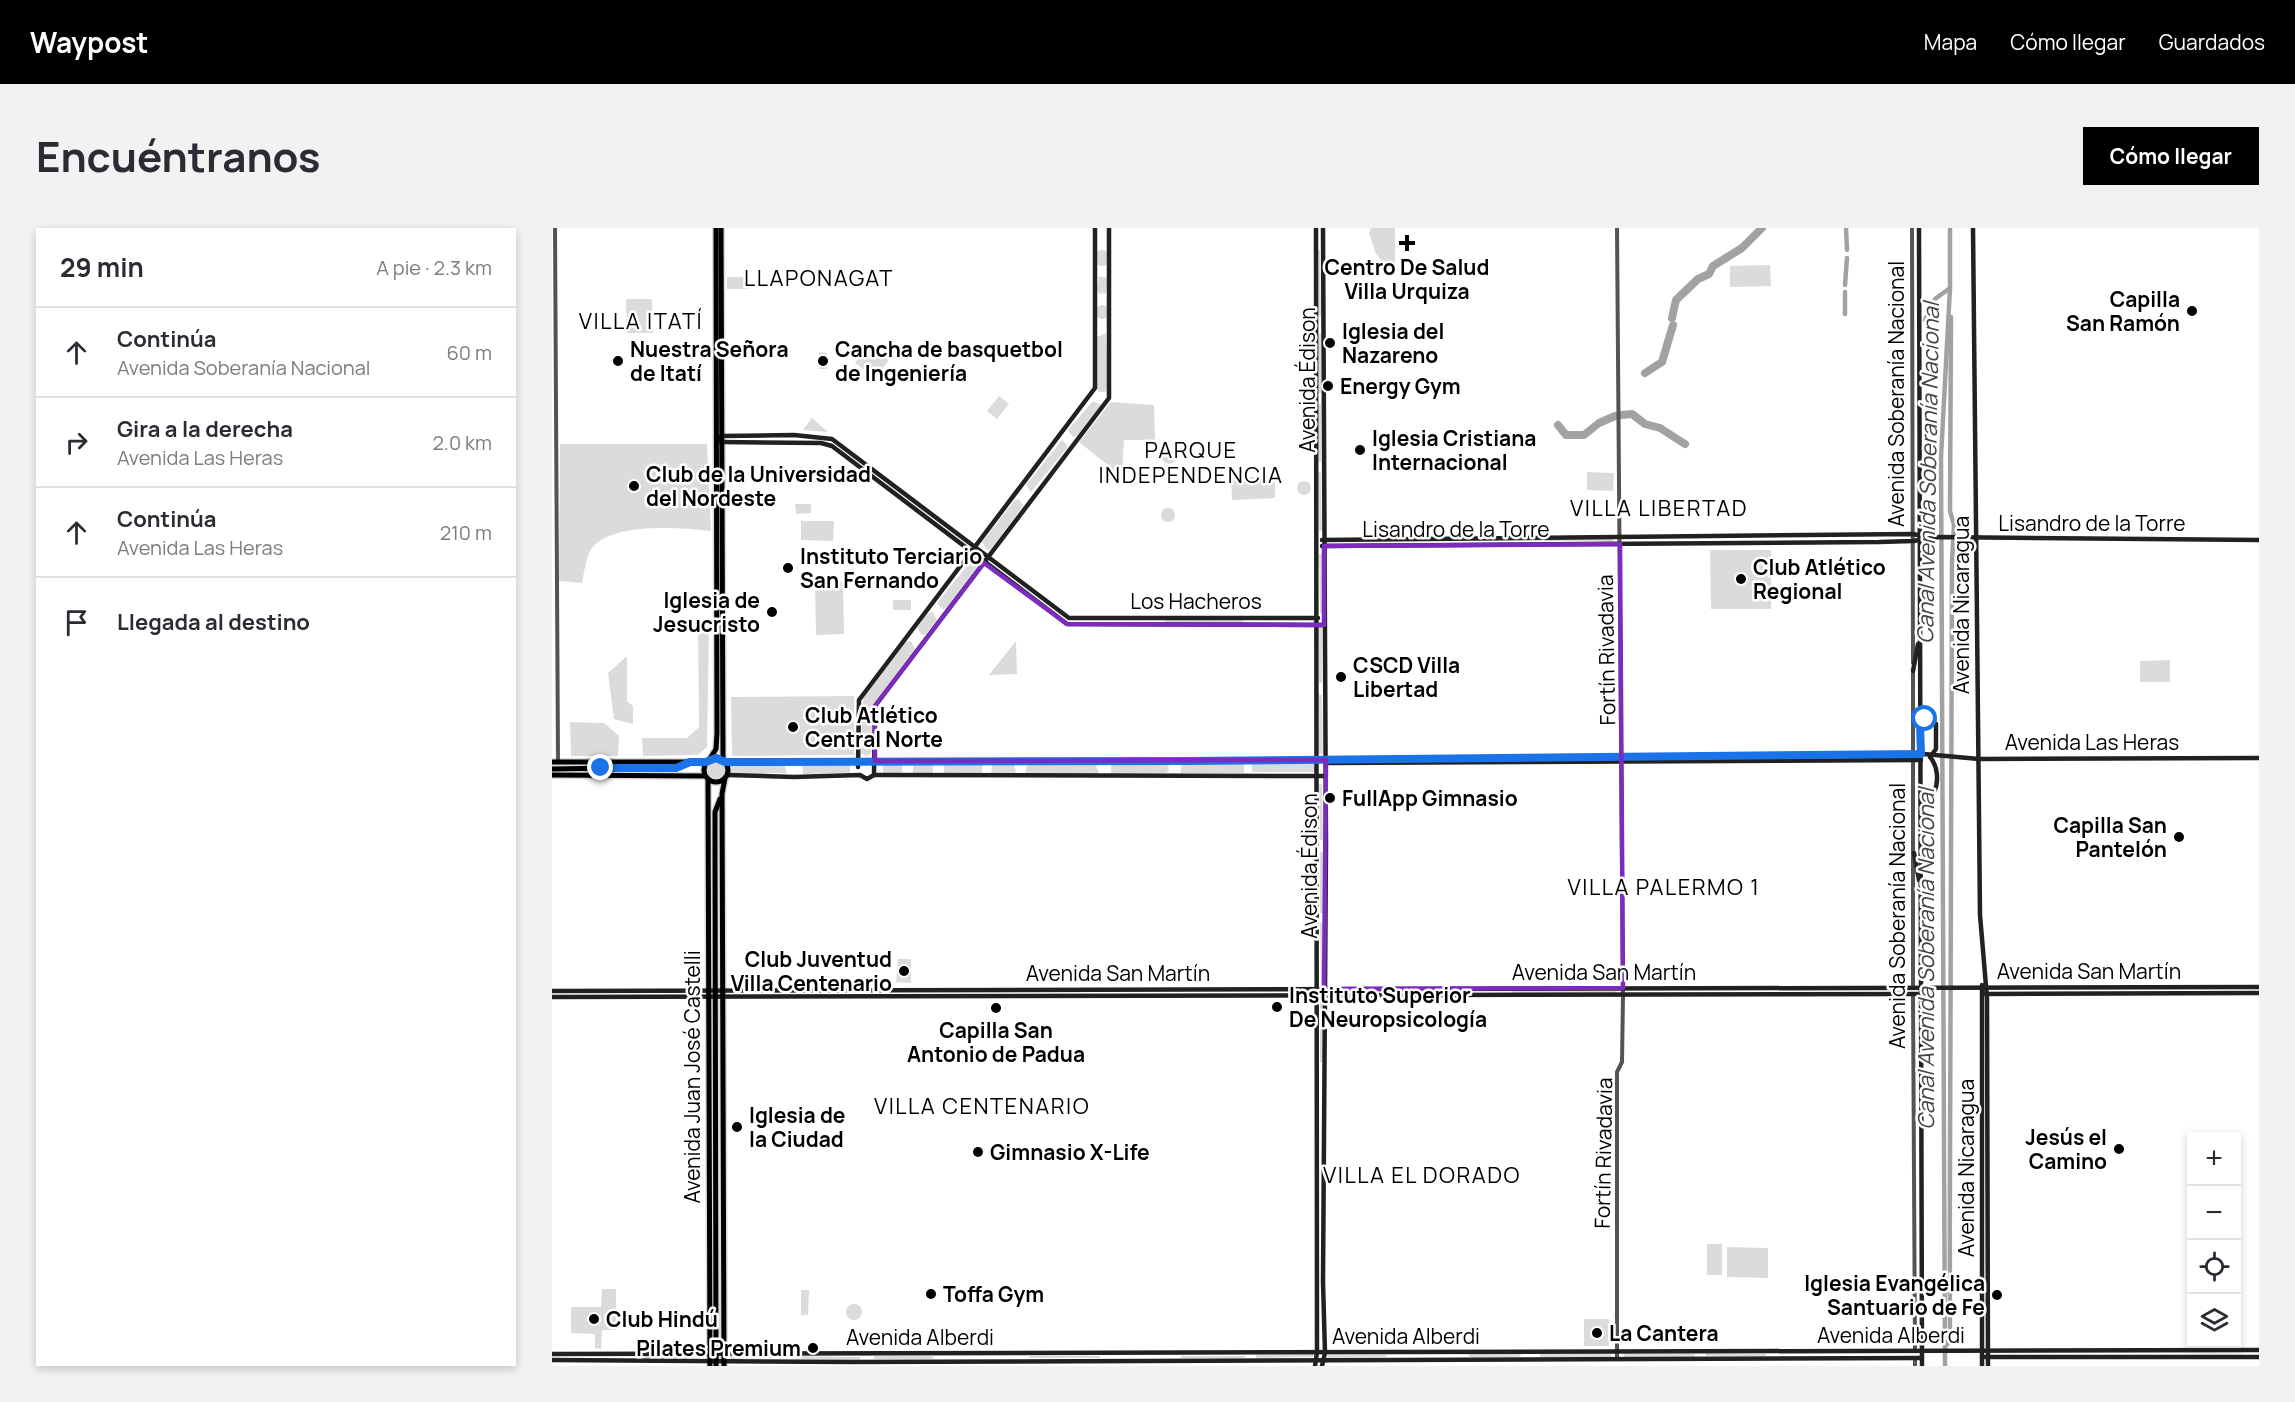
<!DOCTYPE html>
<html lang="es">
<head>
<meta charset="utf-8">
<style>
	body { margin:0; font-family:Manrope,sans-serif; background:#f2f2f3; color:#2b2b33 }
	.controls { position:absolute; right:18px; bottom:18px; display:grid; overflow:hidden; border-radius:0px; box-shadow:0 3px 9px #0003 }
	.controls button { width:54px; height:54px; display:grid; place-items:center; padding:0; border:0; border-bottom:2px solid #e1e1e2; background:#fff; color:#2b2b33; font:30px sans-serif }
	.stop { position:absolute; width:18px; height:18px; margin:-14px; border:4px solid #1a73e8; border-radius:50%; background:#fff }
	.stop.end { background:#1a73e8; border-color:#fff; box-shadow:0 2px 6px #0008 }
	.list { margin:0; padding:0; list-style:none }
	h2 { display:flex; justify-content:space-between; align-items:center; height:78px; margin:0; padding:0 24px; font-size:26px }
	h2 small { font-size:20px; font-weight:400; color:#7c7c81 }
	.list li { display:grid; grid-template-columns:39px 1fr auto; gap:18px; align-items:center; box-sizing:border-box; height:90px; padding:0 24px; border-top:2px solid #e1e1e2 }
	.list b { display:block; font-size:22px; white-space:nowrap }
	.list p { margin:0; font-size:20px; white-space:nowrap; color:#7c7c81 }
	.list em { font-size:20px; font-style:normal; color:#7c7c81 }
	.icon { flex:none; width:33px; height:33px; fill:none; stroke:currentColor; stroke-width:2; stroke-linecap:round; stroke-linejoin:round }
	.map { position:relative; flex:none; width:1707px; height:1138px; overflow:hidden; border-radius:0px }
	header { display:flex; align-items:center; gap:36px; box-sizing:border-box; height:84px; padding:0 30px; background:#000; color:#fff }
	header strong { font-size:28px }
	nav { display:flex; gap:33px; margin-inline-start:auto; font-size:21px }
	.intro { display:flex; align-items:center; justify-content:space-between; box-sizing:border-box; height:144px; padding:0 36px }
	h1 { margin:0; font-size:42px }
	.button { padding:15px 27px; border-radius:0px; background:#000; color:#fff; font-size:21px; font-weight:700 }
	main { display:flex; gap:36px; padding:0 36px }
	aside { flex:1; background:#fff; border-radius:0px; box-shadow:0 3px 9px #0003 }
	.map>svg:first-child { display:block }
	.green { fill:#dbdbdb }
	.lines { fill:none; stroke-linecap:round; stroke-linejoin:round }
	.canal { stroke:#a2a2a2; stroke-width:4.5 }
	.river { stroke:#a2a2a2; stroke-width:8 }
	.primary-casing { stroke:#dbdbdb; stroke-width:8 }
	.tertiary { stroke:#545454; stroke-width:4 }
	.secondary { stroke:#212121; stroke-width:4.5 }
	.primary { stroke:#000; stroke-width:5 }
	.route { stroke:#1a73e8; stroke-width:8 }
	.marked { fill:none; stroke:#7b2cbf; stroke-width:4.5; stroke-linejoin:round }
	.poi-dot { fill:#000; stroke:#fff; stroke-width:2 }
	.labels { text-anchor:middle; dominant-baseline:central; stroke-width:5; stroke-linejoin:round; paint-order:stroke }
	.poi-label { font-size:21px; font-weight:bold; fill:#000; stroke:#fff; text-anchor:start }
	.street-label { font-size:21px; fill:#000; stroke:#fff }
	.neighbourhood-label { font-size:22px; letter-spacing:1.5px; fill:#000; stroke:#fff }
	.water-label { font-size:22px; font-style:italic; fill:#434343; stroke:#fff }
</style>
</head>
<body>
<header>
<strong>Waypost</strong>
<nav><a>Mapa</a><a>Cómo llegar</a><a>Guardados</a></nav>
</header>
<div class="intro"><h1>Encuéntranos</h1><a class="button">Cómo llegar</a></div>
<main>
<aside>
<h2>29 min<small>A pie · 2.3 km</small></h2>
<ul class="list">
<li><svg class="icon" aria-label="ahead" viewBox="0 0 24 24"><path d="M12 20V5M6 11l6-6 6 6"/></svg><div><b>Continúa</b><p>Avenida Soberanía Nacional</p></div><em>60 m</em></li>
<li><svg class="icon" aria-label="right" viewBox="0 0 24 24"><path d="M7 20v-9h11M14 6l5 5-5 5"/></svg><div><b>Gira a la derecha</b><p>Avenida Las Heras</p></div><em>2.0 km</em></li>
<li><svg class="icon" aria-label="ahead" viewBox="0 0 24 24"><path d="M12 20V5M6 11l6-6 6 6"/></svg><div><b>Continúa</b><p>Avenida Las Heras</p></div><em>210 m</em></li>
<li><svg class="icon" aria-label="arrive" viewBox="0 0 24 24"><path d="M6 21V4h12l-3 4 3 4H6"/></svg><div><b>Llegada al destino</b></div></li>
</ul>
</aside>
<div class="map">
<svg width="1707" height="1138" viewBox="0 0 1707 1138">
	<rect width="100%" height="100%" fill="#fff"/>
	<g class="green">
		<polygon points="819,0 843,0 843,42 839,43 824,26 817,5"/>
		<polygon points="765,22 768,22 769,88 766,88"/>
		<circle cx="550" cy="30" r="8"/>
		<polygon points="1218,37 1219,58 1178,59 1178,38"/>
		<polygon points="547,48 555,50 554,65 547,66 545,62"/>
		<rect x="175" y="49" width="23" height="12"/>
		<polygon points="74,71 100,71 101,105 75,105"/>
		<circle cx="550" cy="84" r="7"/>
		<polygon points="554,105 556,161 553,164 547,164 544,160 545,109"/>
		<polygon points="766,106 769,106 769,165 765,165"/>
		<polygon points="317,116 337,132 323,150 303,135"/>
		<polygon points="267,124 275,125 275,141 267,141"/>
		<polygon points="447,168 457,176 445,191 435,183"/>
		<polygon points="541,173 549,177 525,208 521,209 516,202"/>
		<polygon points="559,174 602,177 603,212 572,212 570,242 562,242 527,214"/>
		<rect x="766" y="176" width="3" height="58"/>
		<polygon points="260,190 276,204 251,202"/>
		<polygon points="510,212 515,217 515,220 479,264 474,257"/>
		<path d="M8 216H155L159 303C130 300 56 293 38 323 34 331 32 345 30 355L7 353Z"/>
		<circle cx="617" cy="229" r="7"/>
		<polygon points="766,244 769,244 770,303 767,303"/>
		<polygon points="1035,244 1062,245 1061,263 1035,262"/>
		<polygon points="723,248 723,270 680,272 679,250"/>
		<circle cx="752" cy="260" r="7"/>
		<polygon points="467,271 471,278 439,321 435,322 430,314 463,272"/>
		<polygon points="243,276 259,276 259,285 244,286"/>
		<circle cx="616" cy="287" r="7"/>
		<polygon points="249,293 282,293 281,313 249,312"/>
		<polygon points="992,311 1061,311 1061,314 992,313"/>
		<polygon points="1158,322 1219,322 1219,381 1159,381"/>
		<polygon points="767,326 770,326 770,385 768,385"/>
		<polygon points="420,332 425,339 394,380 390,381 385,375"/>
		<polygon points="263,354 291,354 292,406 264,407"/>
		<rect x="341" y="372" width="18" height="10"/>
		<polygon points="381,384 385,392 374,406 370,407 365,400 375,386"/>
		<polygon points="613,392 691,392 691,396 613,395"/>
		<polygon points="766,396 770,396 770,455 767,455"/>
		<polygon points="157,397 155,519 146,527 91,528 90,510 135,510 147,499 146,398"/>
		<polygon points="359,413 363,421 321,477 320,522 318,527 314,528 309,525 311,470 353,414"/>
		<polygon points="464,413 465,446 437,447"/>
		<polygon points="75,428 75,473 81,478 81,496 62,491 56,445"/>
		<polygon points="1618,432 1618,454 1588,454 1588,433"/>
		<polygon points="766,467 770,467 771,526 767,526"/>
		<polygon points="302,468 302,527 180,528 179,469"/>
		<polygon points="18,494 52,495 67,508 66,528 19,528"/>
		<circle cx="164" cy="542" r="10"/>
		<polygon points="559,535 613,535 616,536 617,543 614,545 559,546"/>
		<polygon points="763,535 763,544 700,544 700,536"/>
		<polygon points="179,536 232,536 235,545 179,546"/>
		<polygon points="298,536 298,545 251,546 250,537"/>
		<rect x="331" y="536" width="19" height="9"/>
		<rect x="361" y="536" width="20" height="10"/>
		<polygon points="430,536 430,546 392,546 392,537"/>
		<polygon points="441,536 462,536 464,544 462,546 441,545 439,544"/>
		<polygon points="476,536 543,536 547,544 543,547 477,547 473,544"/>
		<rect x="629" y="536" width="63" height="9"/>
		<polygon points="767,556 770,556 771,612 768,612"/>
		<rect x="768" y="624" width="3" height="61"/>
		<polygon points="768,695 771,695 771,756 769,756"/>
		<polygon points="346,731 359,731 359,755 344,754"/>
		<polygon points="960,763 1064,763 1064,765 960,766"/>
		<rect x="768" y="773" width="3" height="61"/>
		<polygon points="168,846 169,906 168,907 166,906"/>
		<polygon points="167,989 169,990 168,1049 166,1048"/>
		<rect x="1155" y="1016" width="15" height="31"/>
		<polygon points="1175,1019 1216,1020 1216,1050 1175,1049"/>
		<polygon points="50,1061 64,1061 64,1102 50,1102 49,1121 43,1120 43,1106 19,1105 19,1079 49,1079"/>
		<polygon points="167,1061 169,1061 169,1119 167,1118"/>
		<polygon points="249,1062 257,1062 256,1087 249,1087"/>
		<circle cx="302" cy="1084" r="8"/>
		<rect x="1032" y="1091" width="25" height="27"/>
		<polygon points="1154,1125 1214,1126 1214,1128 1154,1128"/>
		<polygon points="761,1126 761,1129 704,1130 704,1127"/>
		<polygon points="917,1126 969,1126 968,1129 917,1129"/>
		<rect x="988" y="1126" width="71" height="3"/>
		<rect x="1072" y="1126" width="71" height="3"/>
		<polygon points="92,1127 152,1128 152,1129 93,1131"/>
		<polygon points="178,1127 230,1127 231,1130 178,1131"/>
		<polygon points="776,1127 834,1127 834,1129 776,1130"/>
		<polygon points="244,1128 308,1129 308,1132 244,1131"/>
		<rect x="322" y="1128" width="59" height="3"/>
		<rect x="477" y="1128" width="71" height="2"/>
		<rect x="629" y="1128" width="64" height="2"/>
	</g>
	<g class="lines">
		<g class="canal">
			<polyline points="1294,0 1295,22"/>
			<polyline points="1293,57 1295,30"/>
			<polyline points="1293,86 1293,64"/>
			<polyline points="1373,92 1383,71 1398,60"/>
			<path d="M1393 1118 1398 1114C1397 854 1400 594 1400 334L1402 297 1398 283 1399 89"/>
			<polyline points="1393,1138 1389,229 1398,60 1398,0"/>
		</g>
		<g class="river">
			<polyline points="1120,90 1124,72 1146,51 1157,46 1161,38 1190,20 1210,0"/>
			<polyline points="1093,145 1110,134 1121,97"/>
			<polyline points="1070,187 1080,186 1093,196 1108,200 1133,216"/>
			<polyline points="1006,197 1014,207 1032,207 1047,195 1063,188"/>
		</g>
		<defs>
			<g id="primary">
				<polyline points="169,0 171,532"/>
				<circle cx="164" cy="542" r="12"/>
				<polyline points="157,532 164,521 165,505 164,0"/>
				<polyline points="0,534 155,534"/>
				<polyline points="0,541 124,539 135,535"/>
				<polyline points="0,547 153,548"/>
				<polyline points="156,551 158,1138"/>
				<polyline points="164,1138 163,627 163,584 168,571"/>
				<polyline points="172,1138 170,566 173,550"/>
			</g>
		</defs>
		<use href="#primary" class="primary-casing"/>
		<g class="tertiary">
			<polyline points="3,0 6,533"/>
			<polyline points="1065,0 1071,768 1070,834 1065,844 1065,1130"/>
			<polyline points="1360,0 1361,435"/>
			<polyline points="1361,759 1361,442"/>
			<polyline points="1361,766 1363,1123"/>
			<polyline points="1363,1138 1363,1130"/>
		</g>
		<g class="secondary">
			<polyline points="1367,0 1370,1138"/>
			<polyline points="1421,0 1428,687 1435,770 1436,1138"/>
			<polyline points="165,212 169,208 242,207 280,211 517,390 766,390"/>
			<polyline points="169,214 269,215 280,218 515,396 772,397"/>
			<polyline points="770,312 1361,306 1370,308"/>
			<polyline points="770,318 1327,314 1361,313 1386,309 1707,312"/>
			<polyline points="1361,443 1366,416"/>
			<path d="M1369 497 1376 491 1384 496V521L1378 529C1386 538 1387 554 1382 564L1378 566 1369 562"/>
			<polyline points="173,533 625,533 1361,525 1427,531 1707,530"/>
			<polyline points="774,535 1369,532"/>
			<polyline points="306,539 307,472 543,160 543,0"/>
			<polyline points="175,547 242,549 308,547 315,551 322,547 323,478 557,170 557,0"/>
			<polyline points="322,547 773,548"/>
			<polyline points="1362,625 1367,652"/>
			<polyline points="1430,757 1430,1138"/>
			<polyline points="0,763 1707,759"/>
			<polyline points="1434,766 1707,765"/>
			<polyline points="0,769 1369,766"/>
			<polyline points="0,1126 1707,1122"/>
			<polyline points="1433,1129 1707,1129"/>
			<polyline points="0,1132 299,1134 1370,1130"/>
			<polyline points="763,1138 765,1124 764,0"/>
			<polyline points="770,1138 773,1125 771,1054 774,618 771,0"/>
		</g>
		<use href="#primary" class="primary"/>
	</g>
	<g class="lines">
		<polyline class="route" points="49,540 124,540 138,534 154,534 164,530 173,534 633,533 1369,526 1368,497 1373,491"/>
	</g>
	<path class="marked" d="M1068 316 1071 760 772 761 774 532 323 533V478L432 335 515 396 772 397V318Z"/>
	<g class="poi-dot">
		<path d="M852 6h6v6h6v6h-6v6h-6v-6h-6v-6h6z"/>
		<circle cx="1640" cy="83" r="6"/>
		<circle cx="778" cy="115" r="6"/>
		<circle cx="66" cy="133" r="6"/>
		<circle cx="271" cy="133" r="6"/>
		<circle cx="776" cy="158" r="6"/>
		<circle cx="808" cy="222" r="6"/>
		<circle cx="82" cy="258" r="6"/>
		<circle cx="236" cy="340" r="6"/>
		<circle cx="1189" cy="351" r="6"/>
		<circle cx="220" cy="384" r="6"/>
		<circle cx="789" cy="449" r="6"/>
		<circle cx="241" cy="499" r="6"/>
		<circle cx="778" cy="570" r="6"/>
		<circle cx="1627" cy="609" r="6"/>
		<circle cx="352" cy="743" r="6"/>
		<circle cx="725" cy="779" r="6"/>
		<circle cx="444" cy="780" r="6"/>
		<circle cx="185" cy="899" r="6"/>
		<circle cx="1567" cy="921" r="6"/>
		<circle cx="426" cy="924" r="6"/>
		<circle cx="379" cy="1066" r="6"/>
		<circle cx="1445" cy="1067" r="6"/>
		<circle cx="42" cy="1091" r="6"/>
		<circle cx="1045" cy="1105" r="6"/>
		<circle cx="261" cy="1120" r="6"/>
	</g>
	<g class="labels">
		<g class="poi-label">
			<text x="855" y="39" text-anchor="middle">Centro De Salud<tspan x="855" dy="24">Villa Urquiza</tspan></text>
			<text x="1628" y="71" text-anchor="end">Capilla<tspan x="1628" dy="24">San Ramón</tspan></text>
			<text x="790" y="103">Iglesia del<tspan x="790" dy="24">Nazareno</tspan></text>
			<text x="78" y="121">Nuestra Señora<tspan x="78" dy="24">de Itatí</tspan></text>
			<text x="283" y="121">Cancha de basquetbol<tspan x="283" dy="24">de Ingeniería</tspan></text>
			<text x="788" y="158">Energy Gym</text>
			<text x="820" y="210">Iglesia Cristiana<tspan x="820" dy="24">Internacional</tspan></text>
			<text x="94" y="246">Club de la Universidad<tspan x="94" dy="24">del Nordeste</tspan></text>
			<text x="248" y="328">Instituto Terciario<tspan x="248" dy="24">San Fernando</tspan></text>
			<text x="1201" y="339">Club Atlético<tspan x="1201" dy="24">Regional</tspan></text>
			<text x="208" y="372" text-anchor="end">Iglesia de<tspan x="208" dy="24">Jesucristo</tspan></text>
			<text x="801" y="437">CSCD Villa<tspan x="801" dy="24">Libertad</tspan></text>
			<text x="253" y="487">Club Atlético<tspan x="253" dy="24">Central Norte</tspan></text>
			<text x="790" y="570">FullApp Gimnasio</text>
			<text x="1615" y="597" text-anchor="end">Capilla San<tspan x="1615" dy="24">Pantelón</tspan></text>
			<text x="340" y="731" text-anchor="end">Club Juventud<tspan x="340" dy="24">Villa Centenario</tspan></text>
			<text x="737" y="767">Instituto Superior<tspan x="737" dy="24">De Neuropsicología</tspan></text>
			<text x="444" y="802" text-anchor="middle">Capilla San<tspan x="444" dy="24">Antonio de Padua</tspan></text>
			<text x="197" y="887">Iglesia de<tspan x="197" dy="24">la Ciudad</tspan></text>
			<text x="1555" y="909" text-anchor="end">Jesús el<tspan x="1555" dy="24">Camino</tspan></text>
			<text x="438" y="924">Gimnasio X-Life</text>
			<text x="1433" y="1055" text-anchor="end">Iglesia Evangélica<tspan x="1433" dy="24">Santuario de Fe</tspan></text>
			<text x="391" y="1066">Toffa Gym</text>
			<text x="54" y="1091">Club Hindú</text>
			<text x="1057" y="1105">La Cantera</text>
			<text x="249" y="1120" text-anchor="end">Pilates Premium</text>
		</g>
		<g class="street-label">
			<text transform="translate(755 152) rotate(-90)">Avenida Édison</text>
			<text transform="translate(1344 166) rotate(-90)">Avenida Soberanía Nacional</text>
			<text x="1540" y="295">Lisandro de la Torre</text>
			<text x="904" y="301">Lisandro de la Torre</text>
			<text x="644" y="373">Los Hacheros</text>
			<text transform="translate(1409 377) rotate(-90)">Avenida Nicaragua</text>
			<text transform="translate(1054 422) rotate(-91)">Fortín Rivadavia</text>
			<text x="1540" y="514">Avenida Las Heras</text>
			<text transform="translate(757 638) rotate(-90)">Avenida Édison</text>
			<text transform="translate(1345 688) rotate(-90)">Avenida Soberanía Nacional</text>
			<text x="1537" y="743">Avenida San Martín</text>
			<text x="1052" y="744">Avenida San Martín</text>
			<text x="566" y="745">Avenida San Martín</text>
			<text transform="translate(140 849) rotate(-90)">Avenida Juan José Castelli</text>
			<text transform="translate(1051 925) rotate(-89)">Fortín Rivadavia</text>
			<text transform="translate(1414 940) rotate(-90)">Avenida Nicaragua</text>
			<text x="1339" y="1107">Avenida Alberdi</text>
			<text x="854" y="1108">Avenida Alberdi</text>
			<text x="368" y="1109">Avenida Alberdi</text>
		</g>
		<g class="neighbourhood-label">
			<text x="267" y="50">LLAPONAGAT</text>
			<text x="89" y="93">VILLA ITATÍ</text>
			<text x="639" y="222">PARQUE<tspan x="639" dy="25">INDEPENDENCIA</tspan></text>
			<text x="1107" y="280">VILLA LIBERTAD</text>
			<text x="1112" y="659">VILLA PALERMO 1</text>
			<text x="430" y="878">VILLA CENTENARIO</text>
			<text x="870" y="947">VILLA EL DORADO</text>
		</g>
		<g class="water-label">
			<text transform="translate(1376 245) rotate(-89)">Canal Avenida Soberanía Nacional</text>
			<text transform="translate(1374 731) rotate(-90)">Canal Avenida Soberanía Nacional</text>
		</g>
	</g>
</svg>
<div class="controls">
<button>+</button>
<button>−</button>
<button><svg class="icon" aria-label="locate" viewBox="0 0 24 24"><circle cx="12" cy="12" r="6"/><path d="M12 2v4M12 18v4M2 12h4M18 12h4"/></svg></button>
<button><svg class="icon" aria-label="layers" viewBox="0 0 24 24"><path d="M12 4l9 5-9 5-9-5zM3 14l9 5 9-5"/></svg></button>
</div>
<div class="stop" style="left:1373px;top:491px"></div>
<div class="stop end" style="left:49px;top:540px"></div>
</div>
</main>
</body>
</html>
